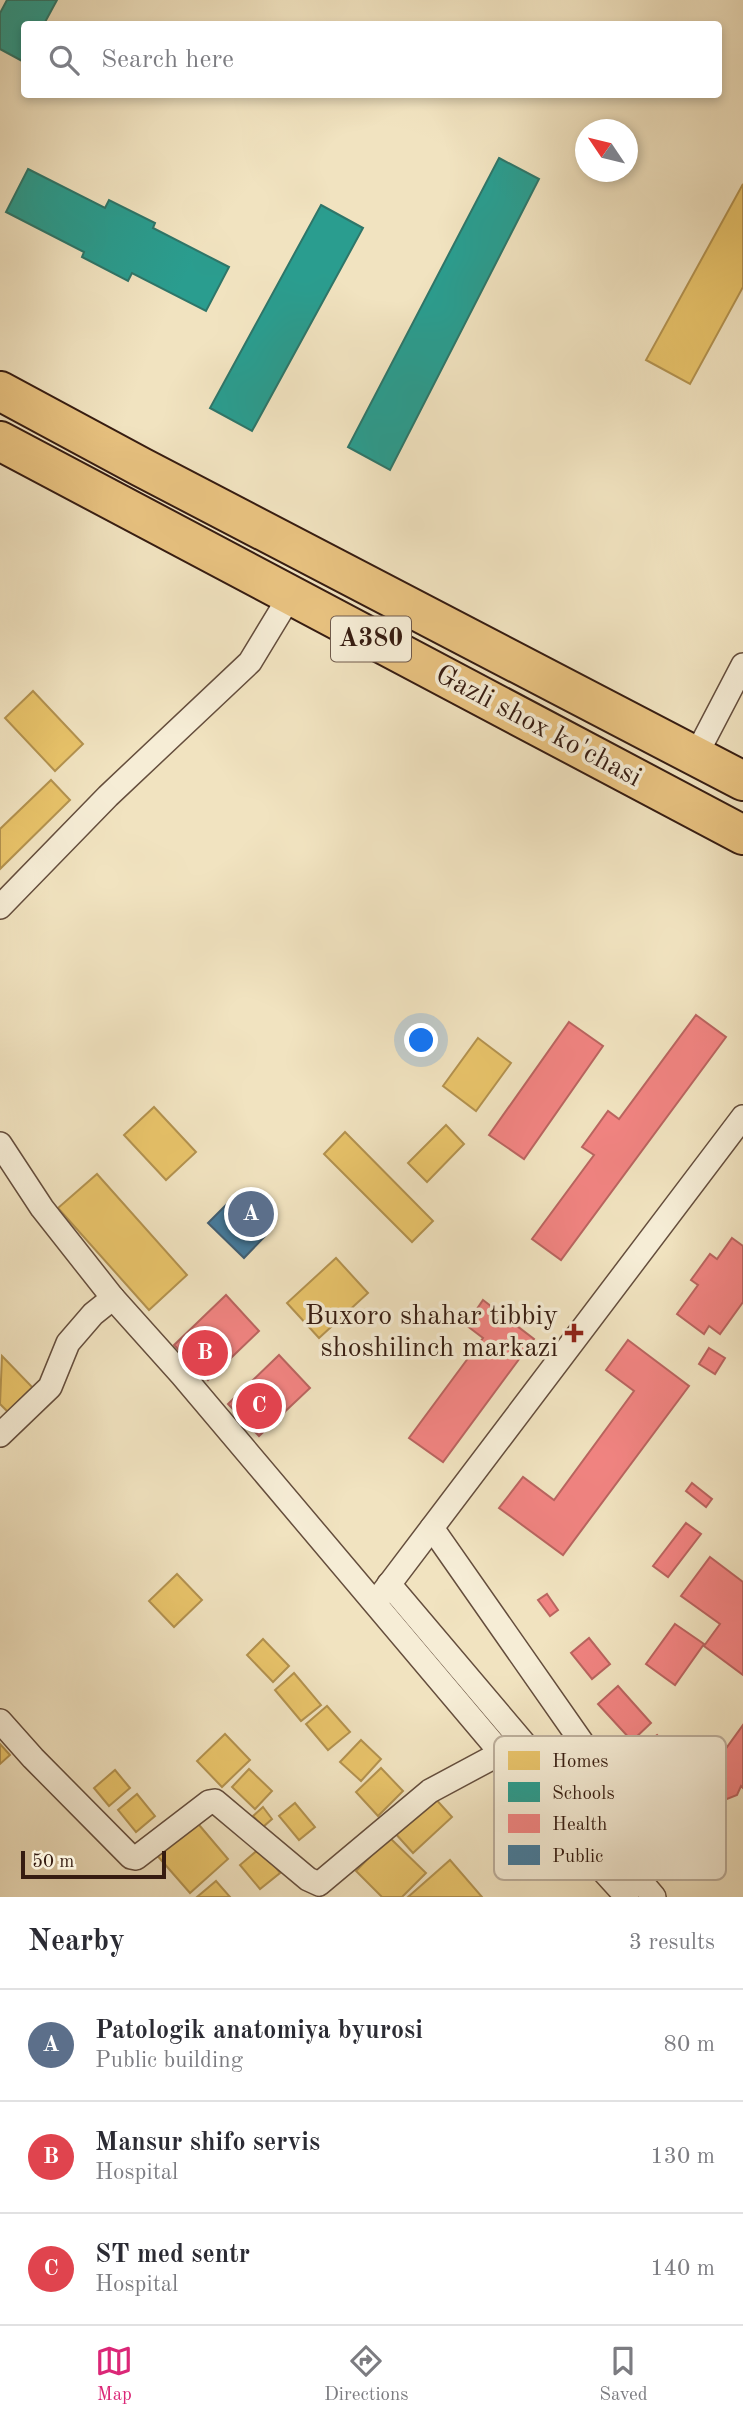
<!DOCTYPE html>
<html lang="en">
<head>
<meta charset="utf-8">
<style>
	body { margin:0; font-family:"Old Standard TT",serif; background:#f7f7f7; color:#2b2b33 }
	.compass { position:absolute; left:575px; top:119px; width:63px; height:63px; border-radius:50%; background:#fff; box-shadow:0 4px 10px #0003; rotate:305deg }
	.scale { position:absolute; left:21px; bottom:18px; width:145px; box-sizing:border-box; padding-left:7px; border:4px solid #361c11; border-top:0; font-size:19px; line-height:24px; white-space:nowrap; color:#361c11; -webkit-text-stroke:5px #f6edd6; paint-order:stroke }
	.you { position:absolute; left:422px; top:1041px; width:24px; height:24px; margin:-18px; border:5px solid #fff; border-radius:50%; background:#1a73e8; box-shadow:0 0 0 10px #1a73e833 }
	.badge { display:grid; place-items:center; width:46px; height:46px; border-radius:50%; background:#db2777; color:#fff; font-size:23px; font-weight:700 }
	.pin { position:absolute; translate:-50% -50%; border:4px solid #fff; box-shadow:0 2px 7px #0006 }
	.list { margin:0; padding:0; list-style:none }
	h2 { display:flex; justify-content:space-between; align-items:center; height:91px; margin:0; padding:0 28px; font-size:30px }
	h2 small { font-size:23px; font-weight:400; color:#7c7c81 }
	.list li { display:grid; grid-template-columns:46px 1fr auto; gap:21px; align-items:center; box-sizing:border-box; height:112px; padding:0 28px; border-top:2px solid #e1e1e2 }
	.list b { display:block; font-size:26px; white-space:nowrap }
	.list p { margin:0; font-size:23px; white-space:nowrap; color:#7c7c81 }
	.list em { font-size:23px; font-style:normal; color:#7c7c81 }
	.icon { flex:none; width:38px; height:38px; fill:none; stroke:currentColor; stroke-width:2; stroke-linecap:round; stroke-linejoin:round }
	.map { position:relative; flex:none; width:743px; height:1897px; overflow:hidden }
	.search { position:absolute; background:#fff; box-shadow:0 4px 10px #0003; left:21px; right:21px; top:21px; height:77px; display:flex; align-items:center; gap:18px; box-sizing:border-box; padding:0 24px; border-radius:7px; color:#7c7c81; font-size:26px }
	.sheet { height:427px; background:#fff }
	nav { display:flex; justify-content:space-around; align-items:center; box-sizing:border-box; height:98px; border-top:2px solid #e1e1e2; background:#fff; font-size:19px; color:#7c7c81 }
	nav a { display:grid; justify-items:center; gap:4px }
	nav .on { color:#db2777 }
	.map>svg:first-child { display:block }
	.homes { fill:#e9c46a; stroke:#b3924f; stroke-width:2 }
	.schools { fill:#2a9d8f; stroke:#2e7669; stroke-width:2 }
	.health { fill:#f28482; stroke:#ba6560; stroke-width:2 }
	.public { fill:#457b9d; stroke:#405e73; stroke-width:2 }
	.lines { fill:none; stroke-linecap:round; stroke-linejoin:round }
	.street-casing { stroke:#654e3d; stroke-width:26 }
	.highway-casing { stroke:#361c11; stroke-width:42 }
	.street { stroke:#f6edd6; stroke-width:23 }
	.highway { stroke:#e8c280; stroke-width:38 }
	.poi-dot { fill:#8f2418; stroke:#f6edd6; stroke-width:2.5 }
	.labels { text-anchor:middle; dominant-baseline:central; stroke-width:7; stroke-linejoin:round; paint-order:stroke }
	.shield { fill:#f6edd6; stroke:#705b4c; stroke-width:2 }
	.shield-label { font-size:26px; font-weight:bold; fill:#361c11 }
	.street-label { font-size:28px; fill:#361c11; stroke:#f6edd6 }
	.poi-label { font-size:28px; fill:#361c11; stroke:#f6edd6; text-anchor:end }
	.key { fill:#f6edd6; stroke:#bcae9b; stroke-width:2 }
	.key-label { font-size:19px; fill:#361c11 }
</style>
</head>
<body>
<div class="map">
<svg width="743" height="1897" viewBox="0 0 743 1897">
	<rect width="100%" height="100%" fill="#f1e3c0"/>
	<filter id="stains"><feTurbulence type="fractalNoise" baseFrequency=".00286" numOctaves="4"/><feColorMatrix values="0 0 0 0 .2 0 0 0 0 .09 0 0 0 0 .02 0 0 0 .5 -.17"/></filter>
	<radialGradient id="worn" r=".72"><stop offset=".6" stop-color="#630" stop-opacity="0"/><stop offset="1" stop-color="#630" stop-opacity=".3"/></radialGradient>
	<g class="homes">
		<polygon points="743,184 743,287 690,384 646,360"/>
		<polygon points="33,691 83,744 55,771 5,718"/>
		<polygon points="51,780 70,800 0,869 0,829"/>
		<polygon points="478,1038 511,1063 476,1111 443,1086"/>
		<polygon points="154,1107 196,1152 166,1180 124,1135"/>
		<polygon points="446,1125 464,1144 427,1182 408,1163"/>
		<polygon points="345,1132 433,1221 412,1242 324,1154"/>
		<polygon points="97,1174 187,1275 149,1310 58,1208"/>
		<polygon points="336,1258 368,1293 319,1338 287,1303"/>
		<polygon points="2,1356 34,1389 9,1413 0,1404"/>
		<polygon points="177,1574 202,1600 174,1627 149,1601"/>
		<polygon points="263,1639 289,1666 273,1682 247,1655"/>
		<polygon points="294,1673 321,1705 301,1721 275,1690"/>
		<polygon points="327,1706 350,1732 328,1750 306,1724"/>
		<polygon points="225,1734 250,1760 222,1787 197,1761"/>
		<polygon points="361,1740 381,1759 361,1781 340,1762"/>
		<polygon points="0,1744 10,1755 0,1764"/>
		<polygon points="381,1768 403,1791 378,1816 356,1792"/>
		<polygon points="249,1769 272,1791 255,1809 232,1787"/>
		<polygon points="115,1770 130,1788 109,1806 94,1788"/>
		<polygon points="137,1794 155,1816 136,1832 118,1810"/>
		<polygon points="433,1796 452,1817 413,1853 394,1832"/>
		<polygon points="295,1803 315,1827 299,1840 279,1816"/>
		<polygon points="263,1807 272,1819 263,1827 253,1816"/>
		<polygon points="194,1819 228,1859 190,1893 155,1853"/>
		<polygon points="389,1837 426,1873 402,1897 382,1897 356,1871"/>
		<polygon points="260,1848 280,1873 260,1889 240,1865"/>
		<polygon points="450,1860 482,1897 408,1897"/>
		<polygon points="216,1881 230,1897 197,1897"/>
	</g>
	<g class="schools">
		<polygon points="7,0 57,0 44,24 24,24 24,62 0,49 0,13"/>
		<polygon points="499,158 539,179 390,470 348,447"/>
		<polygon points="28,169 105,208 109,200 155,223 153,228 229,267 206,311 132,273 128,281 82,257 84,252 6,212"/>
		<polygon points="321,205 363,228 252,431 210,408"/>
	</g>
	<g class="health">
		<polygon points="696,1015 726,1037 561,1260 532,1239 594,1155 582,1147 608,1111 619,1119"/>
		<polygon points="569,1022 603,1046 524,1159 489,1135"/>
		<polygon points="732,1238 743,1246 743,1302 720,1334 709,1326 704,1334 677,1314 698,1285 691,1280 710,1254 717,1259"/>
		<polygon points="226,1295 259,1331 208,1380 174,1345"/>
		<polygon points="483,1300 534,1339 443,1462 409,1438 483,1338 466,1325"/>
		<polygon points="628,1340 689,1386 563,1555 499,1508 523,1477 554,1500 634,1391 606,1370"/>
		<polygon points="709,1348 725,1358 715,1374 699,1364"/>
		<polygon points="279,1355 310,1388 259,1436 228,1404"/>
		<polygon points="692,1483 712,1499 706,1507 686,1491"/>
		<polygon points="686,1523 701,1534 668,1577 653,1566"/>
		<polygon points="710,1557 743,1582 743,1675 704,1646 720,1624 681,1596"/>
		<polygon points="547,1594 558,1610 550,1616 538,1600"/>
		<polygon points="675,1624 704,1644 675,1685 646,1664"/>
		<polygon points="589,1638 610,1664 592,1679 571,1653"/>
		<polygon points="618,1686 651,1723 632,1741 598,1704"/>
		<polygon points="743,1725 743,1788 741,1786 737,1795 664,1824 649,1793 714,1765"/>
		<polygon points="657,1735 662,1741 648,1752 643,1745"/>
	</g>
	<polygon class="public" points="235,1196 270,1231 244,1258 208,1223"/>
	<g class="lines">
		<defs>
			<g id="street">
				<polyline points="695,757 743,665"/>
				<polyline points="0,907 108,796 250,662 290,596"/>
				<polyline points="0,1144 42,1208 113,1298 182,1375 567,1831 627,1897"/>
				<polyline points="0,1435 50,1387 68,1343 93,1314 113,1298"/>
				<polyline points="432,1528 581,1741 605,1781 638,1841 643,1855 643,1883"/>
				<polyline points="389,1584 654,1897"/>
				<polyline points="375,1603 743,1117"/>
				<polyline points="0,1721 33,1758 131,1857 136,1858 209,1802 215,1801 308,1879 319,1884 430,1791 501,1753"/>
			</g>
			<g id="highway">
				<polyline points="0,391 141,467 743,781"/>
				<polyline points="0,441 743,835"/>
			</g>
		</defs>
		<use href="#street" class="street-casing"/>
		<use href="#highway" class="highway-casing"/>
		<use href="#street" class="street"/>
		<use href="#highway" class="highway"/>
	</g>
	<path class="poi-dot" d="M570.5 1322.5h7v7h7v7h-7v7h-7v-7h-7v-7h7z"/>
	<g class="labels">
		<rect class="shield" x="331" y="616.5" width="80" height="45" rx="5"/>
		<g class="shield-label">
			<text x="371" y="639">A380</text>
		</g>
		<g class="street-label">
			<text transform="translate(538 727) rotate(28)">Gazli shox ko'chasi</text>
		</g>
		<g class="poi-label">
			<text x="558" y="1317">Buxoro shahar tibbiy<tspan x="558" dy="32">shoshilinch markazi</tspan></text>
		</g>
	</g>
	<rect x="494" y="1736" width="232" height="144" rx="10" class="key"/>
	<rect x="508" y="1751" width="32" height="19" fill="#e9c46a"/>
	<rect x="508" y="1782" width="32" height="20" fill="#2a9d8f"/>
	<rect x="508" y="1814" width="32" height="19" fill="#f28482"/>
	<rect x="508" y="1845" width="32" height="20" fill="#457b9d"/>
	<g class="key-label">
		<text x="552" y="1767">Homes</text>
		<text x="552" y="1799">Schools</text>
		<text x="552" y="1830">Health</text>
		<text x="552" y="1862">Public</text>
	</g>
	<rect width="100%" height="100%" filter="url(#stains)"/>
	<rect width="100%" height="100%" fill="url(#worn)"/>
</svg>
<svg class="compass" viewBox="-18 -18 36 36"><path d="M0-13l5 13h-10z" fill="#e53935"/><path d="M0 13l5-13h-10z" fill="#7c7c81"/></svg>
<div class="scale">50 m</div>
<div class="you"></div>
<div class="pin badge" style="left:251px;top:1214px;background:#5c6f8a">A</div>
<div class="pin badge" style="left:205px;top:1353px;background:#e0444e">B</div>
<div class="pin badge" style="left:259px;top:1406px;background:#e0444e">C</div>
<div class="search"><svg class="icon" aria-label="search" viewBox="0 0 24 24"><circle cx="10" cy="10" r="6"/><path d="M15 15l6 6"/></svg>Search here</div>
</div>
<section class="sheet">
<h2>Nearby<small>3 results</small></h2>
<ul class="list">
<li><span class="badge" style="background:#5c6f8a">A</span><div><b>Patologik anatomiya byurosi</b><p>Public building</p></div><em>80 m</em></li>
<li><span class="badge" style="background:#e0444e">B</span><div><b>Mansur shifo servis</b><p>Hospital</p></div><em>130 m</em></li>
<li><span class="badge" style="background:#e0444e">C</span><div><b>ST med sentr</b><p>Hospital</p></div><em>140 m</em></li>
</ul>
</section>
<nav>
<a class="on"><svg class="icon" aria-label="map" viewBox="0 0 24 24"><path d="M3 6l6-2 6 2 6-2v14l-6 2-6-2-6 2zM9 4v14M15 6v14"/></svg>Map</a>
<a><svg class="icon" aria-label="directions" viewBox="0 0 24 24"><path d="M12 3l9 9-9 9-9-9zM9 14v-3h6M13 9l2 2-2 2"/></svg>Directions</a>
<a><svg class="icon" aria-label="saved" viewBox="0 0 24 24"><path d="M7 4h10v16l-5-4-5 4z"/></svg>Saved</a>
</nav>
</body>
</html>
